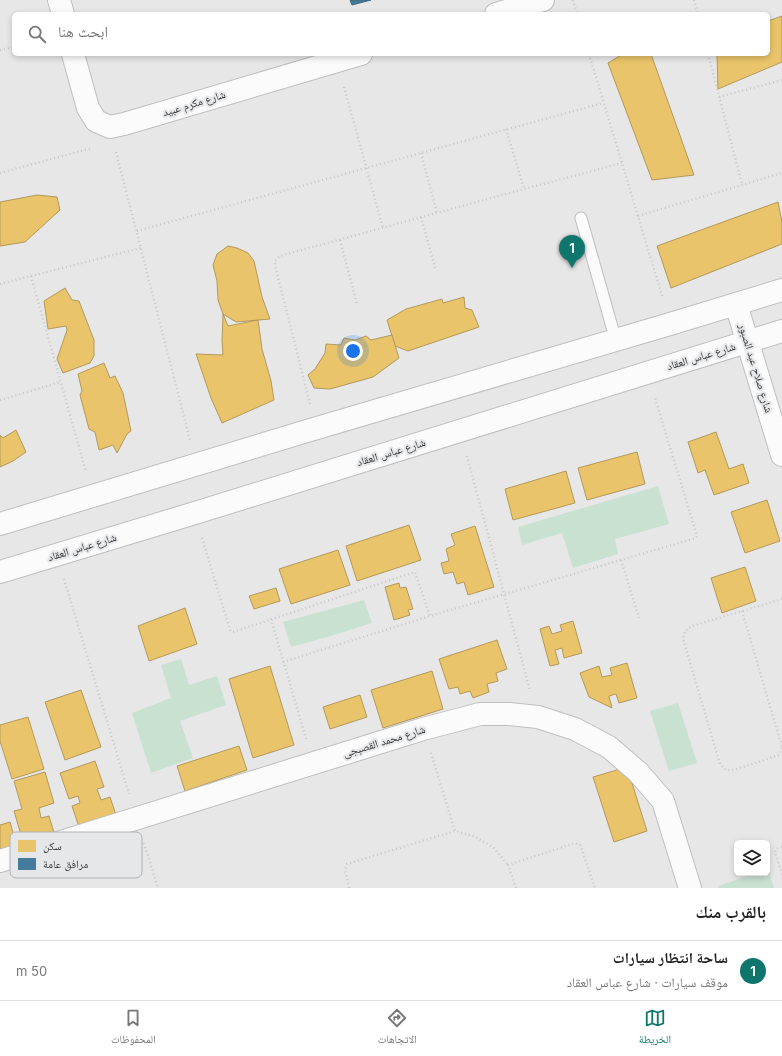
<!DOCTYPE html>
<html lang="ar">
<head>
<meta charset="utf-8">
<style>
	body { margin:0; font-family:Inter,"Noto Naskh Arabic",sans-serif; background:#f2f2f2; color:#222; direction:rtl }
	.controls { position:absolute; right:12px; bottom:12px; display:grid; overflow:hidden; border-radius:6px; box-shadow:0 2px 6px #0003 }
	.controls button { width:36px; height:36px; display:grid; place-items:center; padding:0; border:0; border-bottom:1px solid #e0e0e0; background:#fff; color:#222; font:20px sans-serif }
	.you { position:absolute; left:353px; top:351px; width:14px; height:14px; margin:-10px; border:3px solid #fff; border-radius:50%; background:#1a73e8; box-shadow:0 0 0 6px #1a73e833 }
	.badge { display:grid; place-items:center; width:26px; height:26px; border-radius:50%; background:#0f766e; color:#fff; font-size:13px; font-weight:700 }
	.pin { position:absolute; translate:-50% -33px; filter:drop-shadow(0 1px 2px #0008) }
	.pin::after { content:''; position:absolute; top:21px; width:14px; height:12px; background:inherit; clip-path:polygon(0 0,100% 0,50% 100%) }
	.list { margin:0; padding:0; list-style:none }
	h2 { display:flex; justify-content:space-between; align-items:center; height:52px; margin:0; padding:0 16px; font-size:17px }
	h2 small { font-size:13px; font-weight:400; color:#767676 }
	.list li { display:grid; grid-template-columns:26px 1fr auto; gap:12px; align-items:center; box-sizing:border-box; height:60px; padding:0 16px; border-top:1px solid #e0e0e0 }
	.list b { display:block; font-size:15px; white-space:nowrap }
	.list p { margin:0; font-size:13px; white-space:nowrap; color:#767676 }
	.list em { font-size:13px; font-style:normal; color:#767676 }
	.icon { flex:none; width:22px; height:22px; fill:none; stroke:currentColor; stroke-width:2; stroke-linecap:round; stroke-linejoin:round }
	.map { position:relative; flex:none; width:782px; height:888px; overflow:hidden; direction:ltr }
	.search { position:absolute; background:#fff; box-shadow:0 2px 6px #0003; left:12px; right:12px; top:12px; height:44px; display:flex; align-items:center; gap:10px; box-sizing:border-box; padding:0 14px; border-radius:6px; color:#767676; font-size:15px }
	.sheet { height:112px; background:#fff }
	nav { display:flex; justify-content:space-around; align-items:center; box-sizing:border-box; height:56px; border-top:1px solid #e0e0e0; background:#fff; font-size:11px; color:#767676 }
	nav a { display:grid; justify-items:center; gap:2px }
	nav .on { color:#0f766e }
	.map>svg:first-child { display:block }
	.green { fill:#c9e1d1 }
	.homes { fill:#e9c46a; stroke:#b3995b }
	.public { fill:#457b9d; stroke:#40667e }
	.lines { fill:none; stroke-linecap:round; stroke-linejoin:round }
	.service-casing { stroke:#bfbfc0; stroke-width:13 }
	.minor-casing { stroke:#bfbfc0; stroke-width:24 }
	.path { stroke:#c8c8c9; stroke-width:2.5; stroke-dasharray:1 3; stroke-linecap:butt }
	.service { stroke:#fbfbfc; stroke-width:11 }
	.minor { stroke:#fbfbfc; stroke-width:22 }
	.labels { text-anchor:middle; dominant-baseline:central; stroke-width:4; stroke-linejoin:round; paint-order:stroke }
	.street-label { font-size:11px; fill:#363637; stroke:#e6e7e9 }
	.key { fill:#e6e7e9; stroke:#b1b2b4; stroke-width:1 }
	.key-label { font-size:11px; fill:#363637 }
</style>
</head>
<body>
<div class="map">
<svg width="782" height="888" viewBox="0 0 782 888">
	<rect width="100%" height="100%" fill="#e7e7e8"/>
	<g class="green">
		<polygon points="658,486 669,524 615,539 618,554 573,568 562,533 522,545 518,527"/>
		<polygon points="364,600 372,623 331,636 291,647 283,622"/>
		<polygon points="181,659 189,685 217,676 226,705 180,721 193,758 151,773 132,713 171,698 161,665"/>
		<polygon points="678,703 697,763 669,771 650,711"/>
		<polygon points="768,869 774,888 719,888 718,886 757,873 767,873"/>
	</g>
	<g class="homes">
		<polygon points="782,16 782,62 718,89 717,54 768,54 768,21"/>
		<polygon points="623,54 651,54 694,175 652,180 608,63"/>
		<polygon points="37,195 57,197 60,210 25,242 0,246 0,202"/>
		<polygon points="778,202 782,222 782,244 671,288 657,246"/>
		<polygon points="228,246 237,248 248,253 254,261 262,297 270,319 236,322 223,314 218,300 217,281 213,265 217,254"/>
		<polygon points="65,288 72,300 79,301 94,340 94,356 90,363 63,373 57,359 67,330 66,326 48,329 44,301"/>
		<polygon points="464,297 465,308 472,310 479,327 408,351 395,346 387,320 406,309 442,299 443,303"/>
		<polygon points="223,314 228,326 258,320 262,349 271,381 274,400 222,423 211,398 196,354 223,355 222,341"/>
		<polygon points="392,335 399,358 373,377 330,389 314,388 308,375 315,369 325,353 326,344 341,345 344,338 355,340 366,336 371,340"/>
		<polygon points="104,363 110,378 115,376 123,393 131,431 127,434 117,453 113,445 99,450 95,432 89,429 80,395 82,391 78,374"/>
		<polygon points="16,430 26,452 13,461 0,467 0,435 3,438"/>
		<polygon points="716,432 729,469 743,464 749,483 714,495 705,470 698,473 688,442"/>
		<polygon points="637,452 645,484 587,500 578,468"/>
		<polygon points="566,471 575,503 513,520 505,489"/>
		<polygon points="767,500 780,541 745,553 731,512"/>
		<polygon points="409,525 421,560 357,581 346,546"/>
		<polygon points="475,526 494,587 468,595 464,582 457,584 453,572 444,574 441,563 449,561 446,549 455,545 451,534"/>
		<polygon points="338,550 350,585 291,604 279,569"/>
		<polygon points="745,567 756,601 722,613 711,578"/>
		<polygon points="399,583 400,588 406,587 413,609 408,610 410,615 394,620 385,587"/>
		<polygon points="276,588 280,601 254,609 249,596"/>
		<polygon points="185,608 197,644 149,661 138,626"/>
		<polygon points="573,621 582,653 564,658 562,648 555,650 559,664 550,666 540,629 549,626 552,634 562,631 560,625"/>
		<polygon points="497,640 507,669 496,673 498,681 487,684 489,692 473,698 470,691 460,694 458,687 449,689 439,659"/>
		<polygon points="627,663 637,698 619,703 616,694 609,696 612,708 589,697 580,673 599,666 602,677 612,675 610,668"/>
		<polygon points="270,666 294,745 253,758 229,679"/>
		<polygon points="432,671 443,709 383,728 371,690"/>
		<polygon points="81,690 101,747 65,760 45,702"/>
		<polygon points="360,695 367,717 330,729 323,707"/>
		<polygon points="28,717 44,769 12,779 0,741 0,725"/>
		<polygon points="239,746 247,770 185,791 177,766"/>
		<polygon points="95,761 104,787 97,789 101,800 110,797 117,818 80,830 72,806 80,803 78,796 69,799 60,773"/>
		<polygon points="627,767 647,831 614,842 593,777"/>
		<polygon points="45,772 54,803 39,808 41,818 49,816 55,836 24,845 14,811 22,809 14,781"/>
		<polygon points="10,822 17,847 0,852 0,825"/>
	</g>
	<polygon class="public" points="350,0 371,0 352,5"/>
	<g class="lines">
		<defs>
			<polyline id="service" points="581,218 616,341"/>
			<g id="minor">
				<polyline points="59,0 63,14"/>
				<polyline points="496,14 543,0"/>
				<polyline points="73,54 88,108 96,121 110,127 124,124 361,54"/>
				<polyline points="736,304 782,455"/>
				<polyline points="0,524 317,428 670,324 782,290"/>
				<polyline points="0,572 195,513 782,331"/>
				<polyline points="0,861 423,729 480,714 509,714 538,717 575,729 609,747 638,772 663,801 690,888"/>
			</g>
		</defs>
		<use href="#service" class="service-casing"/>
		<use href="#minor" class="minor-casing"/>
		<g class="path">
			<polyline points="573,0 577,14"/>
			<polyline points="694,0 698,14"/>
			<polyline points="0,50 14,47"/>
			<polyline points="589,54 663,299"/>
			<polyline points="708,54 742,184"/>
			<polyline points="344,87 383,228"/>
			<polyline points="719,97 782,80"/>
			<polyline points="506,129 524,189"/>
			<polyline points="116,152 190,440"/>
			<polyline points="421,153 437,213"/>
			<polyline points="0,173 92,148"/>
			<polyline points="638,216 782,173"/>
			<polyline points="421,217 436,271"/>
			<polyline points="137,231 603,103"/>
			<polyline points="340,240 357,304"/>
			<polyline points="31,276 86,472"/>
			<polyline points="0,284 141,248"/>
			<polyline points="0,400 61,382"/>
			<polyline points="310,404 275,265 275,261 280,256 524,189 622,163"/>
			<polyline points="467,456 530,691"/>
			<polyline points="202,538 230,630 233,632 415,572 430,616"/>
			<polyline points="621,560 639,618"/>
			<polyline points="64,579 129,794"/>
			<polyline points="782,599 692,626 685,631 683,639 720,764 726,770 734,770 779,755 782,747"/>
			<polyline points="742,611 782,747"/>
			<polyline points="271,619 306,739"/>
			<polyline points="283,662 430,616 696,538 697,536 655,398"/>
			<polyline points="431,753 455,831"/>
			<polyline points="144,843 158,888"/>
			<polyline points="782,847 776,849 775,852 782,875"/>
			<polyline points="349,888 345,870 347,864 455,831 476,837 494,848 508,865"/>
			<polyline points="516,888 508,865 575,843 580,845 582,850 595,888"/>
		</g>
		<use href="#service" class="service"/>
		<use href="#minor" class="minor"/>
	</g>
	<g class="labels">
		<g class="street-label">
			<text transform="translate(194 103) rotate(-17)">شارع مكرم عبيد</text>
			<text transform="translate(701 356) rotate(-17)">شارع عباس العقاد</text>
			<text transform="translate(756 368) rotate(73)">شارع صلاح عبد الصبور</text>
			<text transform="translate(391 452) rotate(-17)">شارع عباس العقاد</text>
			<text transform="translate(82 547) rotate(-17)">شارع عباس العقاد</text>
			<text transform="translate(384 741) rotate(-17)">شارع محمد القصبجى</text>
		</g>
	</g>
	<rect x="10" y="832" width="132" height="46" rx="6" class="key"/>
	<rect x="18" y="840" width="18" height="12" fill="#e9c46a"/>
	<rect x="18" y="858" width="18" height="12" fill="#457b9d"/>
	<g class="key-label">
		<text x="43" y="850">سكن</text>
		<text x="43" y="868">مرافق عامة</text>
	</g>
</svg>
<div class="controls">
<button><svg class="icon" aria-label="layers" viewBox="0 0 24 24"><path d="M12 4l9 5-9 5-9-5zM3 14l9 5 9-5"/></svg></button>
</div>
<div class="you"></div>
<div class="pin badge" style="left:572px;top:268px">1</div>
<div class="search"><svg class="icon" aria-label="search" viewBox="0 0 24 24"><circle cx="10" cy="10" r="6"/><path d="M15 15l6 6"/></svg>ابحث هنا</div>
</div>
<section class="sheet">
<h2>بالقرب منك<small></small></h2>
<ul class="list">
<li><span class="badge">1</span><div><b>ساحة انتظار سيارات</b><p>موقف سيارات · شارع عباس العقاد</p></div><em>50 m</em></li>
</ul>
</section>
<nav>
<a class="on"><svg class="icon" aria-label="map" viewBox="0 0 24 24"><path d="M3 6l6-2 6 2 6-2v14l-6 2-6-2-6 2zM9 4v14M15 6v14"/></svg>الخريطة</a>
<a><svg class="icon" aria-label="directions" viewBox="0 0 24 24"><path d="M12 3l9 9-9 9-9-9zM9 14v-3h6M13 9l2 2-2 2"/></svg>الاتجاهات</a>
<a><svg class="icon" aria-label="saved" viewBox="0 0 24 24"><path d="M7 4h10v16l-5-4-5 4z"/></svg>المحفوظات</a>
</nav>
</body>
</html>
